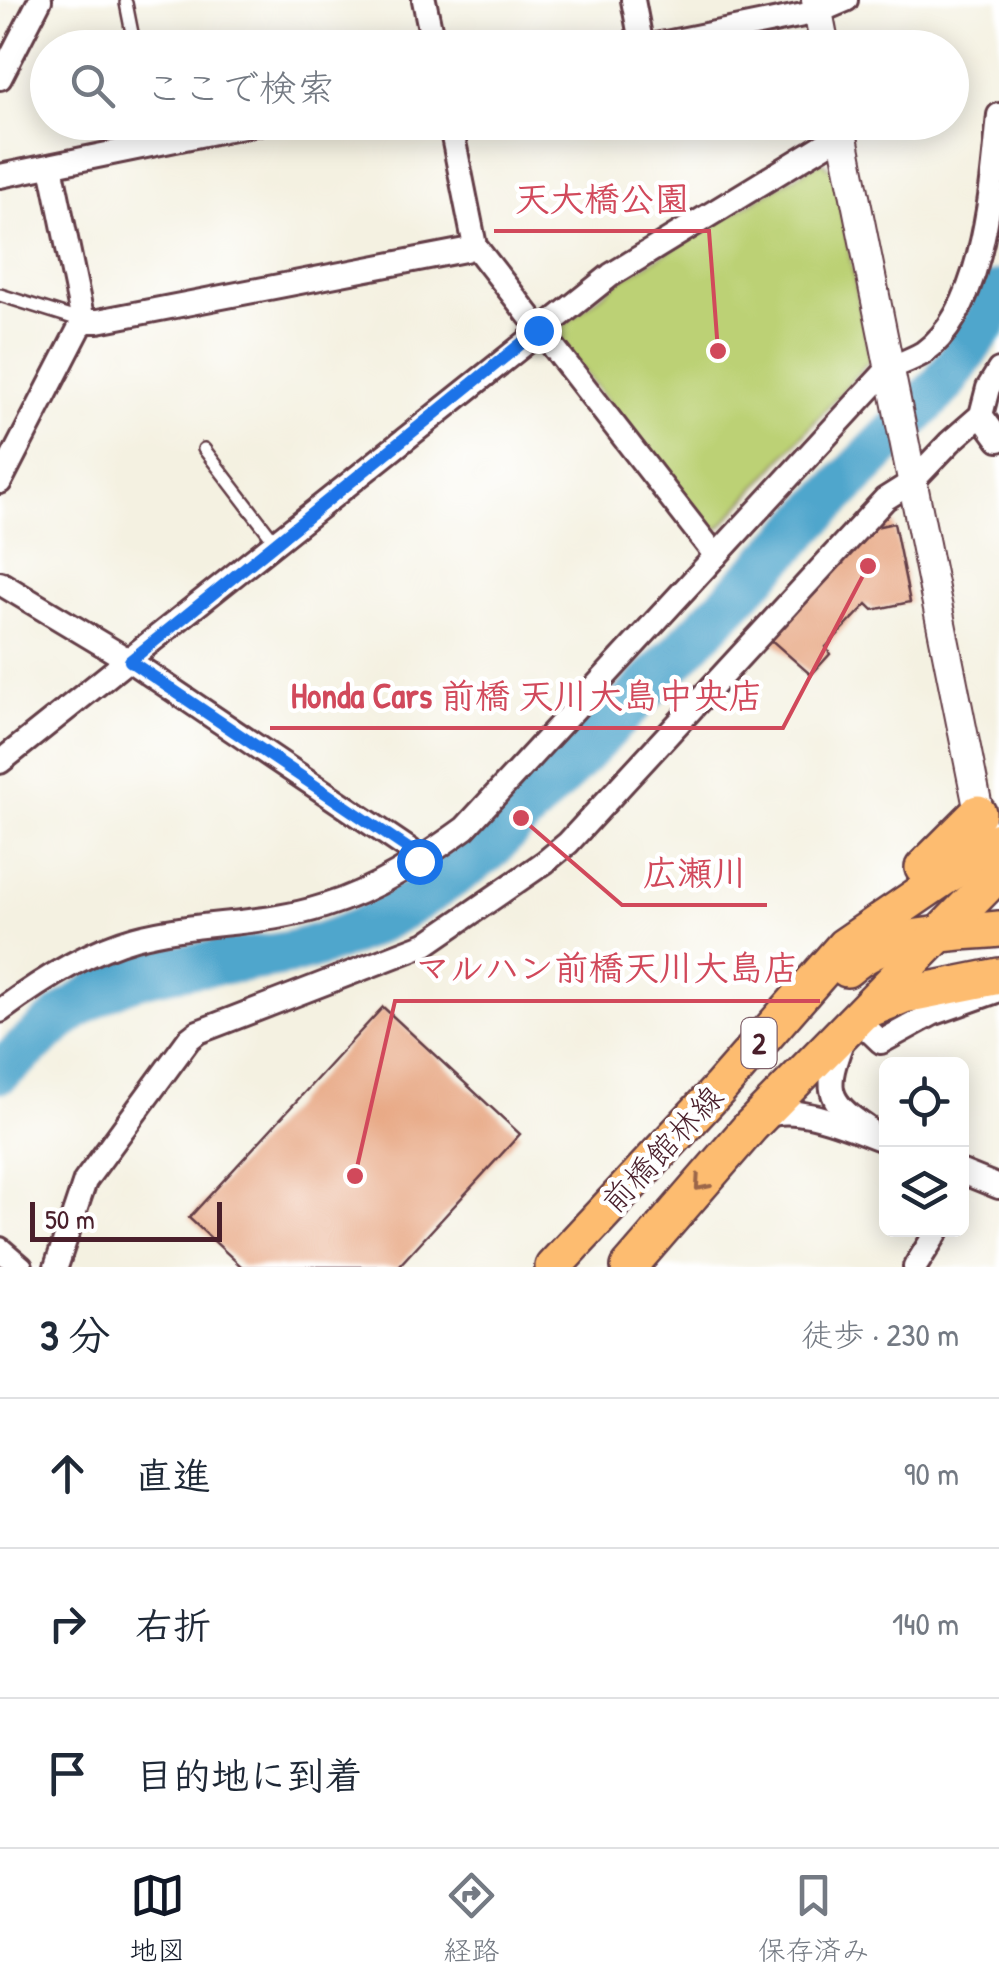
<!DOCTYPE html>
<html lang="ja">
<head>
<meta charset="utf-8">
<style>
	body { margin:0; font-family:"Patrick Hand","Klee One",sans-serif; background:#f2f2f3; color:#1f2937 }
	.controls { position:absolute; right:30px; bottom:30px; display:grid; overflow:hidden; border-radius:15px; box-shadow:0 5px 25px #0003 }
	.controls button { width:90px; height:90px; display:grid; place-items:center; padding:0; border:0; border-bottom:2px solid #e0e1e3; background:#fff; color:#1f2937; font:50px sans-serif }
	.scale { position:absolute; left:30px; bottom:25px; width:192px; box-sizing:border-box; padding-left:10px; border:5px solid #4a1f2b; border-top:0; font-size:28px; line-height:35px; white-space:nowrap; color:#4a1f2b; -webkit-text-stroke:8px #fff; paint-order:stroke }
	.stop { position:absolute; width:30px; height:30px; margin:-22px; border:8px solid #1a73e8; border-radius:50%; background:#fff }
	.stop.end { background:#1a73e8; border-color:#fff; box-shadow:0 2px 10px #0008 }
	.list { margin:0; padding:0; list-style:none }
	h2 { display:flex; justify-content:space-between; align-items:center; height:130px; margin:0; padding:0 40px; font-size:42px }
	h2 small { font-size:32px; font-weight:400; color:#747a83 }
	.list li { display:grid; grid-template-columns:65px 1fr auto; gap:30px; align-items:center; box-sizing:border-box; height:150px; padding:0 40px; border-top:2px solid #e0e1e3 }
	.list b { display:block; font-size:38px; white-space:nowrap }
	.list em { font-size:32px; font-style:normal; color:#747a83 }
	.icon { flex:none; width:55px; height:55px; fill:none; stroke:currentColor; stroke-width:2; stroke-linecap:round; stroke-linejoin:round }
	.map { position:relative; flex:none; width:999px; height:1267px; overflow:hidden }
	.search { position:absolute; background:#fff; box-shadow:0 5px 25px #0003; left:30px; right:30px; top:30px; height:110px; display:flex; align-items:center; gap:25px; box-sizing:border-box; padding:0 35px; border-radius:55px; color:#747a83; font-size:38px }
	.sheet { height:580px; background:#fff }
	nav { display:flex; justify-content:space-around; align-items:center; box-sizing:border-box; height:140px; border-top:2px solid #e0e1e3; background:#fff; font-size:28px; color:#747a83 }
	nav a { display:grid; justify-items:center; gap:5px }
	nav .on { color:#111827 }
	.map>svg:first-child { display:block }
	.green { fill:#bcd175; stroke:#837850; stroke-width:2.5 }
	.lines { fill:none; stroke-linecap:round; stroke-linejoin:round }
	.river { stroke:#50a6cc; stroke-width:45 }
	.building { fill:#e7a681 }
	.service-casing { stroke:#643e46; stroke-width:16 }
	.minor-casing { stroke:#643e46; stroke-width:28 }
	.tertiary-casing { stroke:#643e46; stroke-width:32 }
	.primary-casing { stroke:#643e46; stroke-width:40 }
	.service { stroke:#fff; stroke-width:11 }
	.minor { stroke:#fff; stroke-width:22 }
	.tertiary { stroke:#fff; stroke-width:28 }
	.primary { stroke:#fdbc70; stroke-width:35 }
	.oneway { stroke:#9b664a }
	.route { stroke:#1a73e8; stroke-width:12 }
	.labels { text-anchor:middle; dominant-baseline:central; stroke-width:9; stroke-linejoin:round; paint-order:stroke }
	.shield { fill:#fff; stroke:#80626b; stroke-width:2.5 }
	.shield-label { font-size:30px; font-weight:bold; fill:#4a1f2b }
	.street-label { font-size:32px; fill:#4a1f2b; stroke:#fff }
	.leader { fill:none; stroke:#d1495b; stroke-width:4 }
	.callout-dot { fill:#d1495b; stroke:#fff; stroke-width:4 }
	.callout-label { font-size:35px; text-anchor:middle; font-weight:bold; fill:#d1495b; stroke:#fff; stroke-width:9; stroke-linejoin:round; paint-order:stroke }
</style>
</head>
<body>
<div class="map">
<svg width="999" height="1267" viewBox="0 0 999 1267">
	<rect width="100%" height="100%" fill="#fff"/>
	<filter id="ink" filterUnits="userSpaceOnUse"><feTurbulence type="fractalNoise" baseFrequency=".01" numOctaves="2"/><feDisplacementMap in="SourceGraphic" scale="20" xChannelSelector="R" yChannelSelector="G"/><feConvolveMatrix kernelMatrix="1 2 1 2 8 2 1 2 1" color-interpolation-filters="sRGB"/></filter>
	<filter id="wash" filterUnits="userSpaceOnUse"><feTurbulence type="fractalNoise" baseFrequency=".0048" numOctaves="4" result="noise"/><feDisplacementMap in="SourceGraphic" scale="40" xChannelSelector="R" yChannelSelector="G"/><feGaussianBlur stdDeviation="2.25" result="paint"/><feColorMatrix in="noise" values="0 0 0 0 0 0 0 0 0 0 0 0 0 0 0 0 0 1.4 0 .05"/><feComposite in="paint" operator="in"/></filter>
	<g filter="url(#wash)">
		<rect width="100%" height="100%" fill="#f4f1e1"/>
		<polygon class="green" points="821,161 834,171 870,360 720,528 705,528 562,343 563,326 619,281"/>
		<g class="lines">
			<path class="river" d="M0 1071C38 1040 77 998 124 981 179 960 241 965 298 951 369 934 429 894 487 851L943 384 985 323 999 292"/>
		</g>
		<g id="blocks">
			<g class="building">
				<polygon points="894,523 910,602 873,610 867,604 826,647 830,654 811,675 770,639 866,529"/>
				<polygon points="383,1007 520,1134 398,1267 242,1267 189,1218"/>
			</g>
		</g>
	</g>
	<g filter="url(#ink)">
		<use href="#blocks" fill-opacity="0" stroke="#643e46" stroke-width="2.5"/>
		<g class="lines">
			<defs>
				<g id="service">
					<polyline points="126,3 135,48"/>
					<polyline points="150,122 154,145"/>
					<polyline points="0,295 83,321"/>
					<polyline points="204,449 276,543"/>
				</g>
				<g id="minor">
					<polyline points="424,0 434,48"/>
					<polyline points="633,0 642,47"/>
					<polyline points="641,48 818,12 846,0"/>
					<polyline points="0,78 40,0"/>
					<polyline points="450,122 475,246 716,556"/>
					<polyline points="0,176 263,122"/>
					<polyline points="83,321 98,321 465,250 475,246"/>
					<polyline points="981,415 999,440"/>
					<polyline points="0,482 83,321 51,166"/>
					<polyline points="0,583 130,661 410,850 419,861"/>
					<polyline points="0,762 611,275 829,142 843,140"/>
					<path d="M0 1011C39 982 88 951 135 938 197 921 262 926 324 906 376 890 421 860 465 828L888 369C899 364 913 359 923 353 985 310 992 183 999 115"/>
					<polyline points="858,1020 881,1042 932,1014 994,992"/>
					<path d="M842 1042C826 1086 824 1100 866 1127"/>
					<path d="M761 1119C791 1099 855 1130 886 1141"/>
					<polyline points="962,1172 999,1187"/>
					<polyline points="0,1249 21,1267"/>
					<polyline points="56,1267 85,1181 189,1039 198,1032 426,944 545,862 568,843 885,499 912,482 950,442 981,415 988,388 999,370"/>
					<polyline points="915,1267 938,1230"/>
				</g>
				<g id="tertiary">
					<polyline points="816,0 825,48"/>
					<polyline points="840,122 983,832"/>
				</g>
				<g id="primary">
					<polyline points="923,868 978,813"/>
					<path d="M847 969C887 932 948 934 999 929"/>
					<polyline points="870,1009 904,995 999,976"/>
					<polyline points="553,1267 719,1089 844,946 999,840"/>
					<polyline points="629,1267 751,1126 999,873"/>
				</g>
			</defs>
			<use href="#service" class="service-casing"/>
			<use href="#minor" class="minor-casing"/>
			<use href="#tertiary" class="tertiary-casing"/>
			<use href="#primary" class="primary-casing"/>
			<use href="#service" class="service"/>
			<use href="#minor" class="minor"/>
			<use href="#tertiary" class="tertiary"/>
			<use href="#primary" class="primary"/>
		</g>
		<defs><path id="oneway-chevron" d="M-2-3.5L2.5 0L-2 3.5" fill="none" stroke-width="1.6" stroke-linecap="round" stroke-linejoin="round" transform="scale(2.5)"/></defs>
		<use class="oneway" href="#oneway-chevron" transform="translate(701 1184) rotate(131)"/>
	</g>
	<g class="lines" filter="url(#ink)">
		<polyline class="route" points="419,861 410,850 130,661 538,330"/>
	</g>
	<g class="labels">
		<rect class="shield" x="741.5" y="1018" width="35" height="50" rx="8"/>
		<g class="shield-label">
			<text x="759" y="1043">2</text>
		</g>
		<g class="street-label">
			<text transform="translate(662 1149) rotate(-47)">前橋館林線</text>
		</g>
	</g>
	<path class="leader" d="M718 351L709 231H494M868 566L783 728H270M521 818L622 905H767M355 1176L395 1001H820"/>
	<g class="callout-dot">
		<circle cx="718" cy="351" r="10"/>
		<circle cx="868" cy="566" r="10"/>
		<circle cx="521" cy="818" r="10"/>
		<circle cx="355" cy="1176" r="10"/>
	</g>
	<g class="callout-label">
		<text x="602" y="211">天大橋公園</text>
		<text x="527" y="708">Honda Cars 前橋 天川大島中央店</text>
		<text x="695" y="885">広瀬川</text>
		<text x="607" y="980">マルハン前橋天川大島店</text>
	</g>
</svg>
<div class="controls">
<button><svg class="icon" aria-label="locate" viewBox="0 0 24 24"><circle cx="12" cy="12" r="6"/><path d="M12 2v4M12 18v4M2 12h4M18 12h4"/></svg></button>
<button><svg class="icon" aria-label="layers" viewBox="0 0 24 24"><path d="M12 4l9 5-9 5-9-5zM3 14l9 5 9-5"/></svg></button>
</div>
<div class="scale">50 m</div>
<div class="stop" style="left:419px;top:861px"></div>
<div class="stop end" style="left:538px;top:330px"></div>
<div class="search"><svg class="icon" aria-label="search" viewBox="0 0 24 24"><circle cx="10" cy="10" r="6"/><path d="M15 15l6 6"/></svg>ここで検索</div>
</div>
<section class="sheet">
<h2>3 分<small>徒歩 · 230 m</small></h2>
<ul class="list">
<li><svg class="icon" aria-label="ahead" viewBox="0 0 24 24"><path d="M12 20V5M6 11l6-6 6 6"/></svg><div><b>直進</b></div><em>90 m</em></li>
<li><svg class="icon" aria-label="right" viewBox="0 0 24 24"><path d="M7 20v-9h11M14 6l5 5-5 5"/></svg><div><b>右折</b></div><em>140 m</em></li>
<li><svg class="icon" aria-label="arrive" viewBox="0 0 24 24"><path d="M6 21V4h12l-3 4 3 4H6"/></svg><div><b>目的地に到着</b></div></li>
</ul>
</section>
<nav>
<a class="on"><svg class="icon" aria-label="map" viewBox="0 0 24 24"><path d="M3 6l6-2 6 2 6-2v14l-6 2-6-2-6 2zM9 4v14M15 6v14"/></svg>地図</a>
<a><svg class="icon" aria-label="directions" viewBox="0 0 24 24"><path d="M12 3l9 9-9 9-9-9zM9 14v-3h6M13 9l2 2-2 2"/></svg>経路</a>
<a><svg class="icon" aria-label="saved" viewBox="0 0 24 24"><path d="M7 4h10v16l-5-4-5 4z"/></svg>保存済み</a>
</nav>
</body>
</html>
